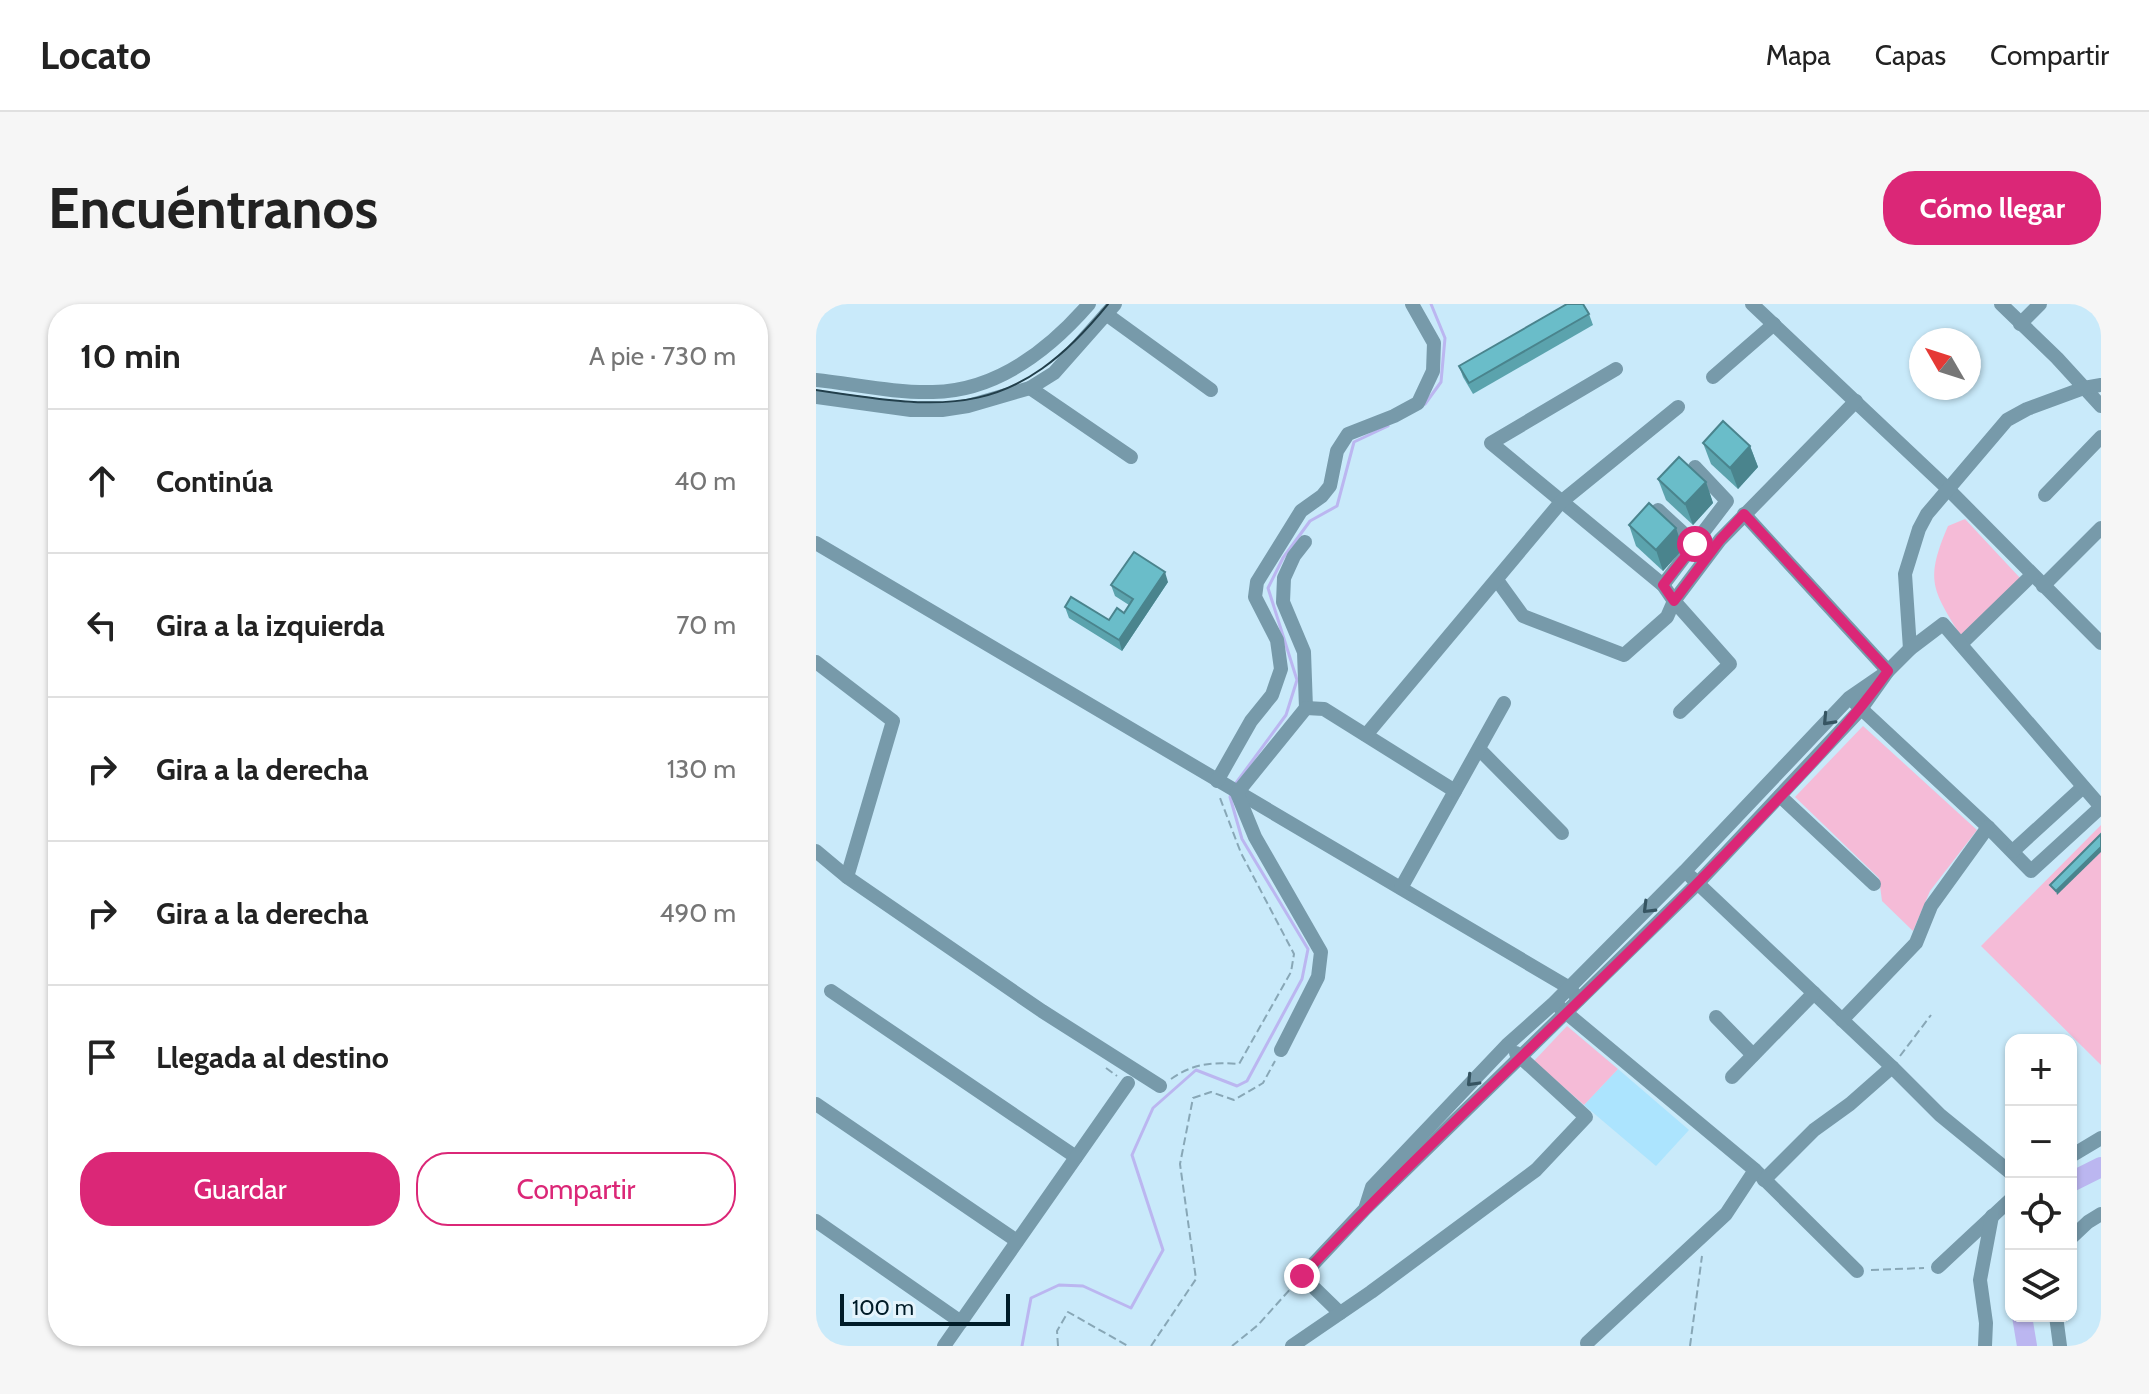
<!DOCTYPE html>
<html lang="es">
<head>
<meta charset="utf-8">
<style>
	body { margin:0; font-family:Cabin,sans-serif; background:#f6f6f6; color:#222 }
	.controls { position:absolute; right:24px; bottom:24px; display:grid; overflow:hidden; border-radius:16px; box-shadow:0 2px 6px #0004 }
	.controls button { width:72px; height:72px; display:grid; place-items:center; padding:0; border:0; border-bottom:2px solid #e0e0e0; background:#fff; color:#222; font:40px sans-serif }
	.compass { position:absolute; left:1093px; top:24px; width:72px; height:72px; border-radius:50%; background:#fff; box-shadow:0 2px 6px #0004; rotate:309deg }
	.scale { position:absolute; left:24px; bottom:20px; width:170px; box-sizing:border-box; padding-left:8px; border:4px solid #001c28; border-top:0; font-size:22px; line-height:28px; white-space:nowrap; color:#001c28; -webkit-text-stroke:6px #e4f4fc; paint-order:stroke }
	.stop { position:absolute; width:24px; height:24px; margin:-18px; border:6px solid #db2777; border-radius:50%; background:#fff }
	.stop.end { background:#db2777; border-color:#fff; box-shadow:0 2px 8px #0008 }
	.list { margin:0; padding:0; list-style:none }
	h2 { display:flex; justify-content:space-between; align-items:center; height:104px; margin:0; padding:0 32px; font-size:34px }
	h2 small { font-size:26px; font-weight:400; color:#767676 }
	.list li { display:grid; grid-template-columns:52px 1fr auto; gap:24px; align-items:center; box-sizing:border-box; height:144px; padding:0 32px; border-top:2px solid #e0e0e0 }
	.list b { display:block; font-size:30px; white-space:nowrap }
	.list em { font-size:26px; font-style:normal; color:#767676 }
	.actions { display:flex; gap:16px; padding:24px 32px }
	.actions a { flex:1; padding:18px 0; border:2px solid #db2777; border-radius:32px; text-align:center; font-size:28px; color:#db2777 }
	.actions .main { background:#db2777; color:#fff }
	.icon { flex:none; width:44px; height:44px; fill:none; stroke:currentColor; stroke-width:2; stroke-linecap:round; stroke-linejoin:round }
	.map { position:relative; flex:none; width:1285px; height:1042px; overflow:hidden; border-radius:32px }
	header { display:flex; align-items:center; gap:48px; box-sizing:border-box; height:112px; padding:0 40px; background:#fff; border-bottom:2px solid #e0e0e0 }
	header strong { font-size:38px }
	nav { display:flex; gap:44px; margin-inline-start:auto; font-size:28px }
	.intro { display:flex; align-items:center; justify-content:space-between; box-sizing:border-box; height:192px; padding:0 48px }
	h1 { margin:0; font-size:56px }
	.button { padding:20px 36px; border-radius:32px; background:#db2777; color:#fff; font-size:28px; font-weight:700 }
	main { display:flex; gap:48px; padding:0 48px }
	aside { flex:1; background:#fff; border-radius:32px; box-shadow:0 2px 6px #0004 }
	.map>svg:first-child { display:block }
	.built { fill:#ace4fe }
	.green { fill:#f5bbd7 }
	.lines { fill:none; stroke-linecap:round; stroke-linejoin:round }
	.stream { stroke:#bbb6f0; stroke-width:3 }
	.river { stroke:#bbb6f0; stroke-width:20 }
	.path { stroke:#88a7b6; stroke-width:2; stroke-dasharray:8 4; stroke-linecap:butt }
	.minor { stroke:#779aaa; stroke-width:14 }
	.tram { stroke:#223f4b; stroke-width:2 }
	.wall { fill:#5ba3ad }
	.shaded-wall { fill:#4a848d }
	.building { fill:#6abdc9; stroke:#4a848d; stroke-width:2 }
	.oneway { stroke:#365562 }
	.route { stroke:#db2777; stroke-width:10 }
</style>
</head>
<body>
<header>
<strong>Locato</strong>
<nav><a>Mapa</a><a>Capas</a><a>Compartir</a></nav>
</header>
<div class="intro"><h1>Encuéntranos</h1><a class="button">Cómo llegar</a></div>
<main>
<aside>
<h2>10 min<small>A pie · 730 m</small></h2>
<ul class="list">
<li><svg class="icon" aria-label="ahead" viewBox="0 0 24 24"><path d="M12 20V5M6 11l6-6 6 6"/></svg><div><b>Continúa</b></div><em>40 m</em></li>
<li><svg class="icon" aria-label="left" viewBox="0 0 24 24"><path d="M17 20v-9H6M10 6l-5 5 5 5"/></svg><div><b>Gira a la izquierda</b></div><em>70 m</em></li>
<li><svg class="icon" aria-label="right" viewBox="0 0 24 24"><path d="M7 20v-9h11M14 6l5 5-5 5"/></svg><div><b>Gira a la derecha</b></div><em>130 m</em></li>
<li><svg class="icon" aria-label="right" viewBox="0 0 24 24"><path d="M7 20v-9h11M14 6l5 5-5 5"/></svg><div><b>Gira a la derecha</b></div><em>490 m</em></li>
<li><svg class="icon" aria-label="arrive" viewBox="0 0 24 24"><path d="M6 21V4h12l-3 4 3 4H6"/></svg><div><b>Llegada al destino</b></div></li>
</ul>
<div class="actions"><a class="main">Guardar</a><a>Compartir</a></div>
</aside>
<div class="map">
<svg width="1285" height="1042" viewBox="0 0 1285 1042">
	<rect width="100%" height="100%" fill="#c9eafa"/>
	<polygon class="built" points="802,765 873,826 840,862 768,801"/>
	<g class="green">
		<path d="M1149 215 1205 275 1145 332C1116 285 1109 276 1132 222Z"/>
		<polygon points="1047,422 1161,526 1114,587 1097,627 1066,597 1063,574 979,493"/>
		<polygon points="1285,521 1285,761 1165,642"/>
		<polygon points="751,722 802,765 768,801 718,757"/>
	</g>
	<g class="lines">
		<g class="stream">
			<polyline points="609,100 625,78 629,34 615,0"/>
			<polyline points="420,479 470,411 481,376 452,284 467,254 494,217 521,202 538,138 572,122"/>
			<polyline points="206,1042 215,994 243,981 267,982 315,1004 347,946 316,851 337,804 380,766 421,782 431,777 486,675 492,645 426,535 414,493 415,490"/>
		</g>
		<g class="river">
			<polyline points="1255,878 1285,863"/>
			<polyline points="1206,1012 1211,1042"/>
		</g>
		<g class="path">
			<polyline points="1084,752 1115,711"/>
			<polyline points="290,764 301,772"/>
			<path d="M355 775C378 759 396 758 423 760L475 668 478 650 425 549 404 494"/>
			<polyline points="1055,966 1108,964"/>
			<polyline points="242,1042 241,1027 252,1008 312,1042"/>
			<polyline points="335,1042 380,975 364,860 377,794 395,788 418,796 447,779 459,757"/>
			<polyline points="416,1042 442,1021 477,982"/>
			<polyline points="874,1042 886,952"/>
		</g>
		<g class="minor">
			<polyline points="936,0 1131,184 1285,339"/>
			<polyline points="1185,0 1241,54 1285,102"/>
			<polyline points="290,10 395,86"/>
			<polyline points="1204,20 1224,0"/>
			<polyline points="800,65 675,139 847,281 858,297 914,360 864,408"/>
			<polyline points="897,73 958,20"/>
			<path d="M0 76C38 80 78 89 117 88 180 87 233 46 273 0"/>
			<polyline points="214,84 315,153"/>
			<polyline points="0,93 95,106 126,106 152,102 214,84 238,69 299,0"/>
			<polyline points="1229,191 1285,133"/>
			<polyline points="842,206 879,240"/>
			<polyline points="928,210 1072,367"/>
			<polyline points="489,238 478,252 468,274 467,298 488,348 490,404"/>
			<polyline points="0,239 752,683 763,695"/>
			<polyline points="681,276 707,312 808,351 851,313 858,297 904,236 1040,97"/>
			<polyline points="847,281 911,197 879,163"/>
			<polyline points="1227,282 1285,224"/>
			<polyline points="1145,340 1216,271"/>
			<polyline points="1094,345 1089,270 1103,225 1111,210 1191,116 1211,105 1268,84 1285,81"/>
			<polyline points="0,358 77,417 31,573"/>
			<polyline points="1039,399 1172,523 1215,567 1285,503"/>
			<polyline points="550,431 745,198 862,103"/>
			<polyline points="663,445 746,529"/>
			<polyline points="401,477 435,417 456,391 465,365 461,336 439,293 441,278 485,207 506,192 514,182 521,147 532,130 578,112 602,99 617,67 618,39 596,0"/>
			<polyline points="964,492 1058,580"/>
			<polyline points="0,547 31,573 226,707 344,782"/>
			<polyline points="1197,547 1267,483"/>
			<polyline points="875,573 1076,763 1124,811 1195,869"/>
			<polyline points="585,584 688,399"/>
			<polyline points="15,687 260,853"/>
			<polyline points="742,702 939,866 1041,967"/>
			<polyline points="900,713 937,751"/>
			<polyline points="1026,716 1100,639 1115,602 1172,523"/>
			<polyline points="465,746 502,673 505,648 439,533 421,489 490,404 508,405 639,487"/>
			<polyline points="916,773 998,689"/>
			<polyline points="0,800 201,937"/>
			<polyline points="1255,852 1285,834"/>
			<polyline points="948,876 998,826 1034,800 1076,763"/>
			<polyline points="550,902 556,883 691,741 738,699 869,567 1033,394 1065,372"/>
			<polyline points="0,917 145,1018"/>
			<polyline points="1255,934 1272,918 1285,910"/>
			<polyline points="1122,963 1195,895"/>
			<polyline points="524,1009 486,972 550,904 881,580 1045,405 1072,367 1094,345 1127,320 1285,503"/>
			<polyline points="1240,1012 1244,1042"/>
			<polyline points="771,1039 910,910 939,866"/>
			<polyline points="0,1041 1,1042"/>
			<polyline points="128,1042 312,779"/>
			<polyline points="476,1042 555,988 720,866 770,813 700,749"/>
			<polyline points="1169,1042 1170,1019 1164,976 1176,912"/>
		</g>
		<path class="tram" d="M0 86C135 107 199 114 292 0"/>
	</g>
	<g class="wall">
		<polygon points="773,10 777,21 657,90 647,73 643,62"/>
		<polygon points="887,139 934,142 942,163 922,185 895,160"/>
		<polygon points="842,175 890,178 897,199 877,221 850,196"/>
		<polygon points="813,221 860,224 867,245 847,267 820,242"/>
		<polygon points="352,278 306,347 253,314 249,303 293,316 308,309 313,301 299,292 295,281"/>
	</g>
	<g class="shaded-wall">
		<polygon points="934,142 942,163 922,185 914,164"/>
		<polygon points="890,178 897,199 877,221 869,200"/>
		<polygon points="860,224 867,245 847,267 840,246"/>
		<polygon points="349,268 352,278 306,347 303,336"/>
		<polygon points="1285,543 1285,548 1241,591 1240,587"/>
	</g>
	<g class="building">
		<polygon points="751,0 767,0 773,10 653,79 643,62"/>
		<polygon points="907,117 934,142 914,164 887,139"/>
		<polygon points="863,153 890,178 869,200 842,175"/>
		<polygon points="833,199 860,224 840,246 813,221"/>
		<polygon points="318,248 349,268 303,336 249,303 255,293 293,316 301,304 308,309 317,295 295,281"/>
		<polygon points="1285,530 1285,543 1240,587 1234,581"/>
	</g>
	<defs><path id="oneway-chevron" d="M-2-3.5L2.5 0L-2 3.5" fill="none" stroke-width="1.6" stroke-linecap="round" stroke-linejoin="round" transform="scale(2)"/></defs>
	<g class="oneway">
		<use href="#oneway-chevron" transform="translate(1012 416) rotate(133)"/>
		<use href="#oneway-chevron" transform="translate(832 604) rotate(135)"/>
		<use href="#oneway-chevron" transform="translate(656 777) rotate(134)"/>
	</g>
	<g class="lines">
		<path class="route" d="M486 972C627 822 782 685 924 535 975 481 1029 428 1072 367L928 210 904 236 858 297 847 281 879 240"/>
	</g>
</svg>
<div class="controls">
<button>+</button>
<button>−</button>
<button><svg class="icon" aria-label="locate" viewBox="0 0 24 24"><circle cx="12" cy="12" r="6"/><path d="M12 2v4M12 18v4M2 12h4M18 12h4"/></svg></button>
<button><svg class="icon" aria-label="layers" viewBox="0 0 24 24"><path d="M12 4l9 5-9 5-9-5zM3 14l9 5 9-5"/></svg></button>
</div>
<svg class="compass" viewBox="-18 -18 36 36"><path d="M0-13l5 13h-10z" fill="#e53935"/><path d="M0 13l5-13h-10z" fill="#767676"/></svg>
<div class="scale">100 m</div>
<div class="stop" style="left:879px;top:240px"></div>
<div class="stop end" style="left:486px;top:972px"></div>
</div>
</main>
</body>
</html>
